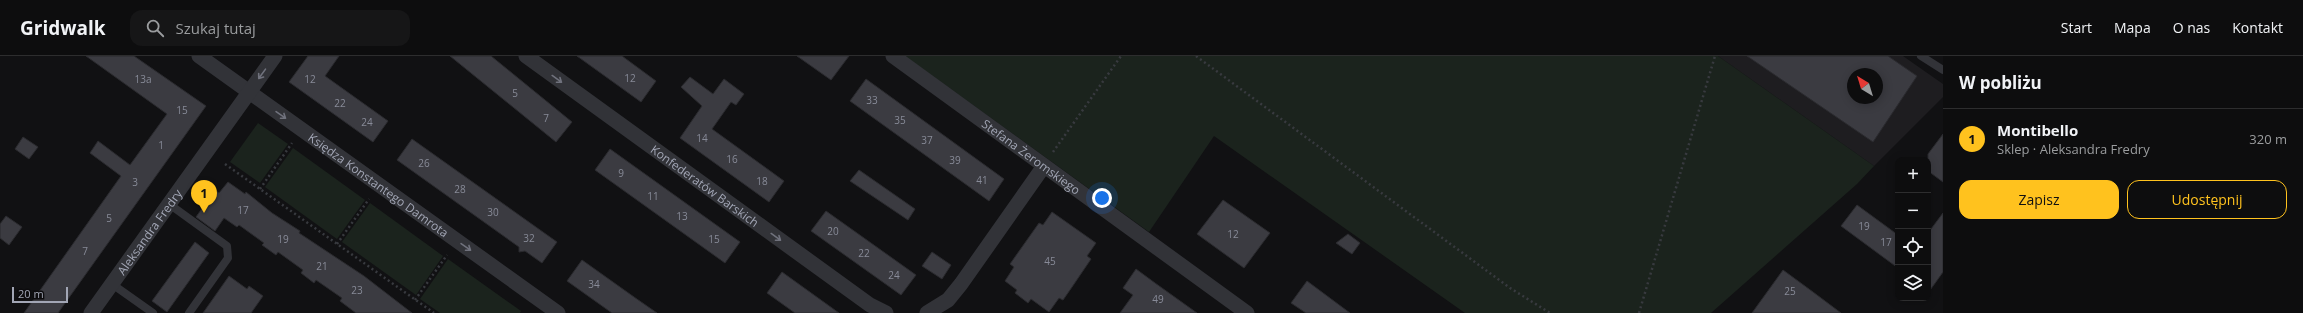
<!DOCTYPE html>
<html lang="pl">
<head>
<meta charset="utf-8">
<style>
	body { margin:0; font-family:"Open Sans",sans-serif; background:#161617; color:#f1f3f6 }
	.controls { position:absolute; right:12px; bottom:12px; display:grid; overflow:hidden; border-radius:8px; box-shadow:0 2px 10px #0003 }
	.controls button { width:36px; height:36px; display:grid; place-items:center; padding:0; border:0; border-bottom:1px solid #2d2d2e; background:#0d0d0e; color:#f1f3f6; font:20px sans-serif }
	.compass { position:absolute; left:1847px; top:12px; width:36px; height:36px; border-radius:50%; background:#0d0d0e; box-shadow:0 2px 10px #0003; rotate:322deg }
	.scale { position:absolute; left:12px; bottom:10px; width:56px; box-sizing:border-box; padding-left:4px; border:2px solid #a2a6b5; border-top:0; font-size:11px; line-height:14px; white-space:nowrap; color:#a2a6b5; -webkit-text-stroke:3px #0d0c0e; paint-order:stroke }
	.you { position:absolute; left:1102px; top:142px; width:14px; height:14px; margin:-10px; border:3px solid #fff; border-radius:50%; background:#1a73e8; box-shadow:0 0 0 6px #1a73e833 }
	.badge { display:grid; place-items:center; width:26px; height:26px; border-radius:50%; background:#ffc21e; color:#111; font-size:13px; font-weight:700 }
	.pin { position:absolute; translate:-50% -33px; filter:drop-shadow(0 1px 2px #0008) }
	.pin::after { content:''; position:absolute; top:21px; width:14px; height:12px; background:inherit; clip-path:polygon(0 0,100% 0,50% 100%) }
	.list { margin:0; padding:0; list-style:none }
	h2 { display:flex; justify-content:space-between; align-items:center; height:52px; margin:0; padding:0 16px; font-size:17px }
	h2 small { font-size:13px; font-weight:400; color:#9a9c9e }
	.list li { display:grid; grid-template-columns:26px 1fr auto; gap:12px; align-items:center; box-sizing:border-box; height:60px; padding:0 16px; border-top:1px solid #2d2d2e }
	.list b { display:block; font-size:15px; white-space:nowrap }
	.list p { margin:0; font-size:13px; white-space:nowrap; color:#9a9c9e }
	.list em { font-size:13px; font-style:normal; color:#9a9c9e }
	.actions { display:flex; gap:8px; padding:12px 16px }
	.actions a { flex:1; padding:9px 0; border:1px solid #ffc21e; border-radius:12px; text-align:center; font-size:14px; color:#ffc21e }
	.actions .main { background:#ffc21e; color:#111 }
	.icon { flex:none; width:22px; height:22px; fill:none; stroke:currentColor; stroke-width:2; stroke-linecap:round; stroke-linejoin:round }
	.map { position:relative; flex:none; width:1943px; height:257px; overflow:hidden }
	header { display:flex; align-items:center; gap:24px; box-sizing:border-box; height:56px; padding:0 20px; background:#0d0d0e; border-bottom:1px solid #2d2d2e }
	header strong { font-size:19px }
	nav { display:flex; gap:22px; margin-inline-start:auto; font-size:14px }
	.search { width:280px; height:36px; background:#161617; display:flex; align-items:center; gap:10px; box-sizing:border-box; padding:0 14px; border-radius:12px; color:#9a9c9e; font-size:15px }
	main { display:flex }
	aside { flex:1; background:#0d0d0e }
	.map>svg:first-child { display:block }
	.built { fill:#1e1d20; fill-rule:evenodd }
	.green { fill:#1b231d }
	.building { fill:#3b3b41; stroke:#2b2b2f; fill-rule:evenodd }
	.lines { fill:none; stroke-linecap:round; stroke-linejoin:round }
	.path { stroke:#383a3f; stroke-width:2.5; stroke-dasharray:2 3; stroke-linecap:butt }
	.lane { stroke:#323338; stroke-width:8 }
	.street { stroke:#323338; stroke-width:15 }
	.oneway { stroke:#70727d }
	.labels { text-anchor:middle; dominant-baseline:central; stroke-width:3; stroke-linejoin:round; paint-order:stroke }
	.number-label { font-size:10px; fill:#888b98 }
	.street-label { font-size:12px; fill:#a2a6b5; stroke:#0d0c0e }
</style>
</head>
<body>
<header>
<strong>Gridwalk</strong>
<div class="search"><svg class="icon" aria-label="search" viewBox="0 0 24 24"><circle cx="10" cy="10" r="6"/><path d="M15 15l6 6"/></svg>Szukaj tutaj</div>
<nav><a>Start</a><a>Mapa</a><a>O nas</a><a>Kontakt</a></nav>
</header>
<main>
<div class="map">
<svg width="1943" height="257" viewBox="0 0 1943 257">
	<rect width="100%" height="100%" fill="#111113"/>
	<path class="built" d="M1718 0H1903L1943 28V41L1874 110ZM1853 18H1877V42H1853Z"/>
	<g class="green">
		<polygon points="905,0 1718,0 1874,110 1857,128 1711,257 1465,257 1214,80 1149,176"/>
		<polygon points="258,67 288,88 260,127 230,106"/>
		<polygon points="293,92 365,144 337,183 265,131"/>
		<polygon points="370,147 443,200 416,239 342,186"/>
		<polygon points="448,203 521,255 520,257 440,257 420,243"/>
	</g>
	<g class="building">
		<polygon points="86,0 134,0 206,50 58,257 24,257 121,120 90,97 98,85 130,109 167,58"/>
		<polygon points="308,0 339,0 325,20 388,65 373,86 289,26"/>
		<polygon points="450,0 491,0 572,66 556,86"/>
		<polygon points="577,0 622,0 656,25 641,46"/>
		<polygon points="797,0 849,0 831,24"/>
		<path d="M1747 0H1888L1917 20 1873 86ZM1853 18H1877V42H1853Z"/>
		<polygon points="690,21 713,38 724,23 744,38 736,49 731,46 712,73 784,125 769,146 680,82 702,50 681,31"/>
		<polygon points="866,23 1004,123 989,145 850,45"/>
		<polygon points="1943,78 1943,126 1928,115 1928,98"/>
		<polygon points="23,81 38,91 29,103 15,93"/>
		<polygon points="412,83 557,186 542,207 525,195 519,196 519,191 397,104"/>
		<polygon points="610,93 740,186 725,207 595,114"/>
		<polygon points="859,114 915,153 908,164 850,125"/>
		<polygon points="228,126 245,138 246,136 272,157 300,175 299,177 364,220 412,257 356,257 340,245 342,242 316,224 314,227 301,217 303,214 278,196 276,199 262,189 264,187 239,169 237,171 224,162 215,175 196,161 215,134 219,137"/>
		<polygon points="1223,144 1270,177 1244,212 1197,178"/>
		<polygon points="1857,149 1898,179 1898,212 1841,170"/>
		<polygon points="826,155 916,219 901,239 811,175"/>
		<polygon points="1052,156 1096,187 1087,200 1091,203 1072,231 1063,244 1059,242 1049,256 1031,243 1028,247 1015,237 1017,234 1005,225 1014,211 1010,208 1039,167 1043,169"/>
		<polygon points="1943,157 1943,216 1928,237 1928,177"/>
		<polygon points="6,160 22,171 9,189 0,182 0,168"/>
		<polygon points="1348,178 1360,187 1352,198 1336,187"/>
		<polygon points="195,186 209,197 167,256 152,245"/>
		<polygon points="932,196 951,209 942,223 922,210"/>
		<polygon points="582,204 634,241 657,257 612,257 567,225"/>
		<polygon points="1136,213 1155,227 1197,257 1120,257 1133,239 1123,232"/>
		<polygon points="1783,214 1813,236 1841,257 1752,257"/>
		<polygon points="782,216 839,257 795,257 767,237"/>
		<polygon points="229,220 247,233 249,230 263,240 251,257 203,257"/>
		<polygon points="1307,225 1350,257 1306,257 1291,247"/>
	</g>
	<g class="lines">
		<g class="path">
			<polyline points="1196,0 1510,232 1550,257"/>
			<polyline points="1053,96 1121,0"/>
			<polyline points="225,108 434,257"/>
			<polyline points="260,133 292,87"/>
			<polyline points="337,188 369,143"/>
			<polyline points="415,244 447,199"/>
			<polyline points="1639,257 1715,0"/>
		</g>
		<g class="lane">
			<polyline points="1921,0 1943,14"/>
			<polyline points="169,148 227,190 228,202 189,257"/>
			<polyline points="112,228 153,257"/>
		</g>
		<g class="street">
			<path id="s1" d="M199 0 558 257"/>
			<path id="s2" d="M526 0 870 249 886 257"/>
			<path id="s3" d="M893 0 1247 257"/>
			<path id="s4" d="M91 257 275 0"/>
			<polyline points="927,257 948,244 961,228 1044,110"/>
		</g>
	</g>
	<defs><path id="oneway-shaft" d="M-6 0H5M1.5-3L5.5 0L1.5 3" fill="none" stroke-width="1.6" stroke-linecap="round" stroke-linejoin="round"/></defs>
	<g class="oneway">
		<use href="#oneway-shaft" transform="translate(262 18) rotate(126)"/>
		<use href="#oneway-shaft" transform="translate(557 23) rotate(36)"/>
		<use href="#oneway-shaft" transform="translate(281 59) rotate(35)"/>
		<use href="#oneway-shaft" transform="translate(776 181) rotate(36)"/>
		<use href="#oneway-shaft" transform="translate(466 191) rotate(35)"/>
	</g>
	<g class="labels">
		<g class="number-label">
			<text x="630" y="22">12</text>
			<text x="143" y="23">13a</text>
			<text x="310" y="23">12</text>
			<text x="515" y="37">5</text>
			<text x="872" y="44">33</text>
			<text x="340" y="47">22</text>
			<text x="182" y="54">15</text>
			<text x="546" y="62">7</text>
			<text x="900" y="64">35</text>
			<text x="367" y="66">24</text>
			<text x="702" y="82">14</text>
			<text x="927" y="84">37</text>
			<text x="161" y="89">1</text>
			<text x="732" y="103">16</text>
			<text x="955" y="104">39</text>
			<text x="424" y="107">26</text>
			<text x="621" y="117">9</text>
			<text x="982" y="124">41</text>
			<text x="762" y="125">18</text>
			<text x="135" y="126">3</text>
			<text x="460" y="133">28</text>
			<text x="653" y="140">11</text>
			<text x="243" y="154">17</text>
			<text x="493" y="156">30</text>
			<text x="682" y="160">13</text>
			<text x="109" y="162">5</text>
			<text x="1864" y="170">19</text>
			<text x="833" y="175">20</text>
			<text x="1233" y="178">12</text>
			<text x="529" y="182">32</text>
			<text x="283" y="183">19</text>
			<text x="714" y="183">15</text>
			<text x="1886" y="186">17</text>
			<text x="85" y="195">7</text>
			<text x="864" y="197">22</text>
			<text x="1050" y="205">45</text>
			<text x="322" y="210">21</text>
			<text x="894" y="219">24</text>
			<text x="594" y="228">34</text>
			<text x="357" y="234">23</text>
			<text x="1790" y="235">25</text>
			<text x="1158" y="243">49</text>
		</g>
		<g class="street-label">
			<text stroke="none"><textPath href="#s3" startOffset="171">Stefana Żeromskiego</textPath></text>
			<text stroke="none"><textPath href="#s1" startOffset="221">Księdza Konstantego Damrota</textPath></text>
			<text stroke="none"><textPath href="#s2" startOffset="221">Konfederatów Barskich</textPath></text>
			<text stroke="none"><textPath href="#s4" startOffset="100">Aleksandra Fredry</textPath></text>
		</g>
	</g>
</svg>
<div class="controls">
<button>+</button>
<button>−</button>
<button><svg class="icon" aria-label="locate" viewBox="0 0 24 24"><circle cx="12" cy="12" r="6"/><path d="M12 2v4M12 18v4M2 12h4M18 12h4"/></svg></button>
<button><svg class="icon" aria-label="layers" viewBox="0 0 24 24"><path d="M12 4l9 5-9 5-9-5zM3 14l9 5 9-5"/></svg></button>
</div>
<svg class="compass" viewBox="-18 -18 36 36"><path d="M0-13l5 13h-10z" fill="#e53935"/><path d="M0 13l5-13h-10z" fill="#9a9c9e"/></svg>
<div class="scale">20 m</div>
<div class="you"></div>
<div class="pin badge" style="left:204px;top:157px">1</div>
</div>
<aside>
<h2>W pobliżu<small></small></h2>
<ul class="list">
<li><span class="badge">1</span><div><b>Montibello</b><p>Sklep · Aleksandra Fredry</p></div><em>320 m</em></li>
</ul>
<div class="actions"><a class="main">Zapisz</a><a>Udostępnij</a></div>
</aside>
</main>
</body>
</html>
